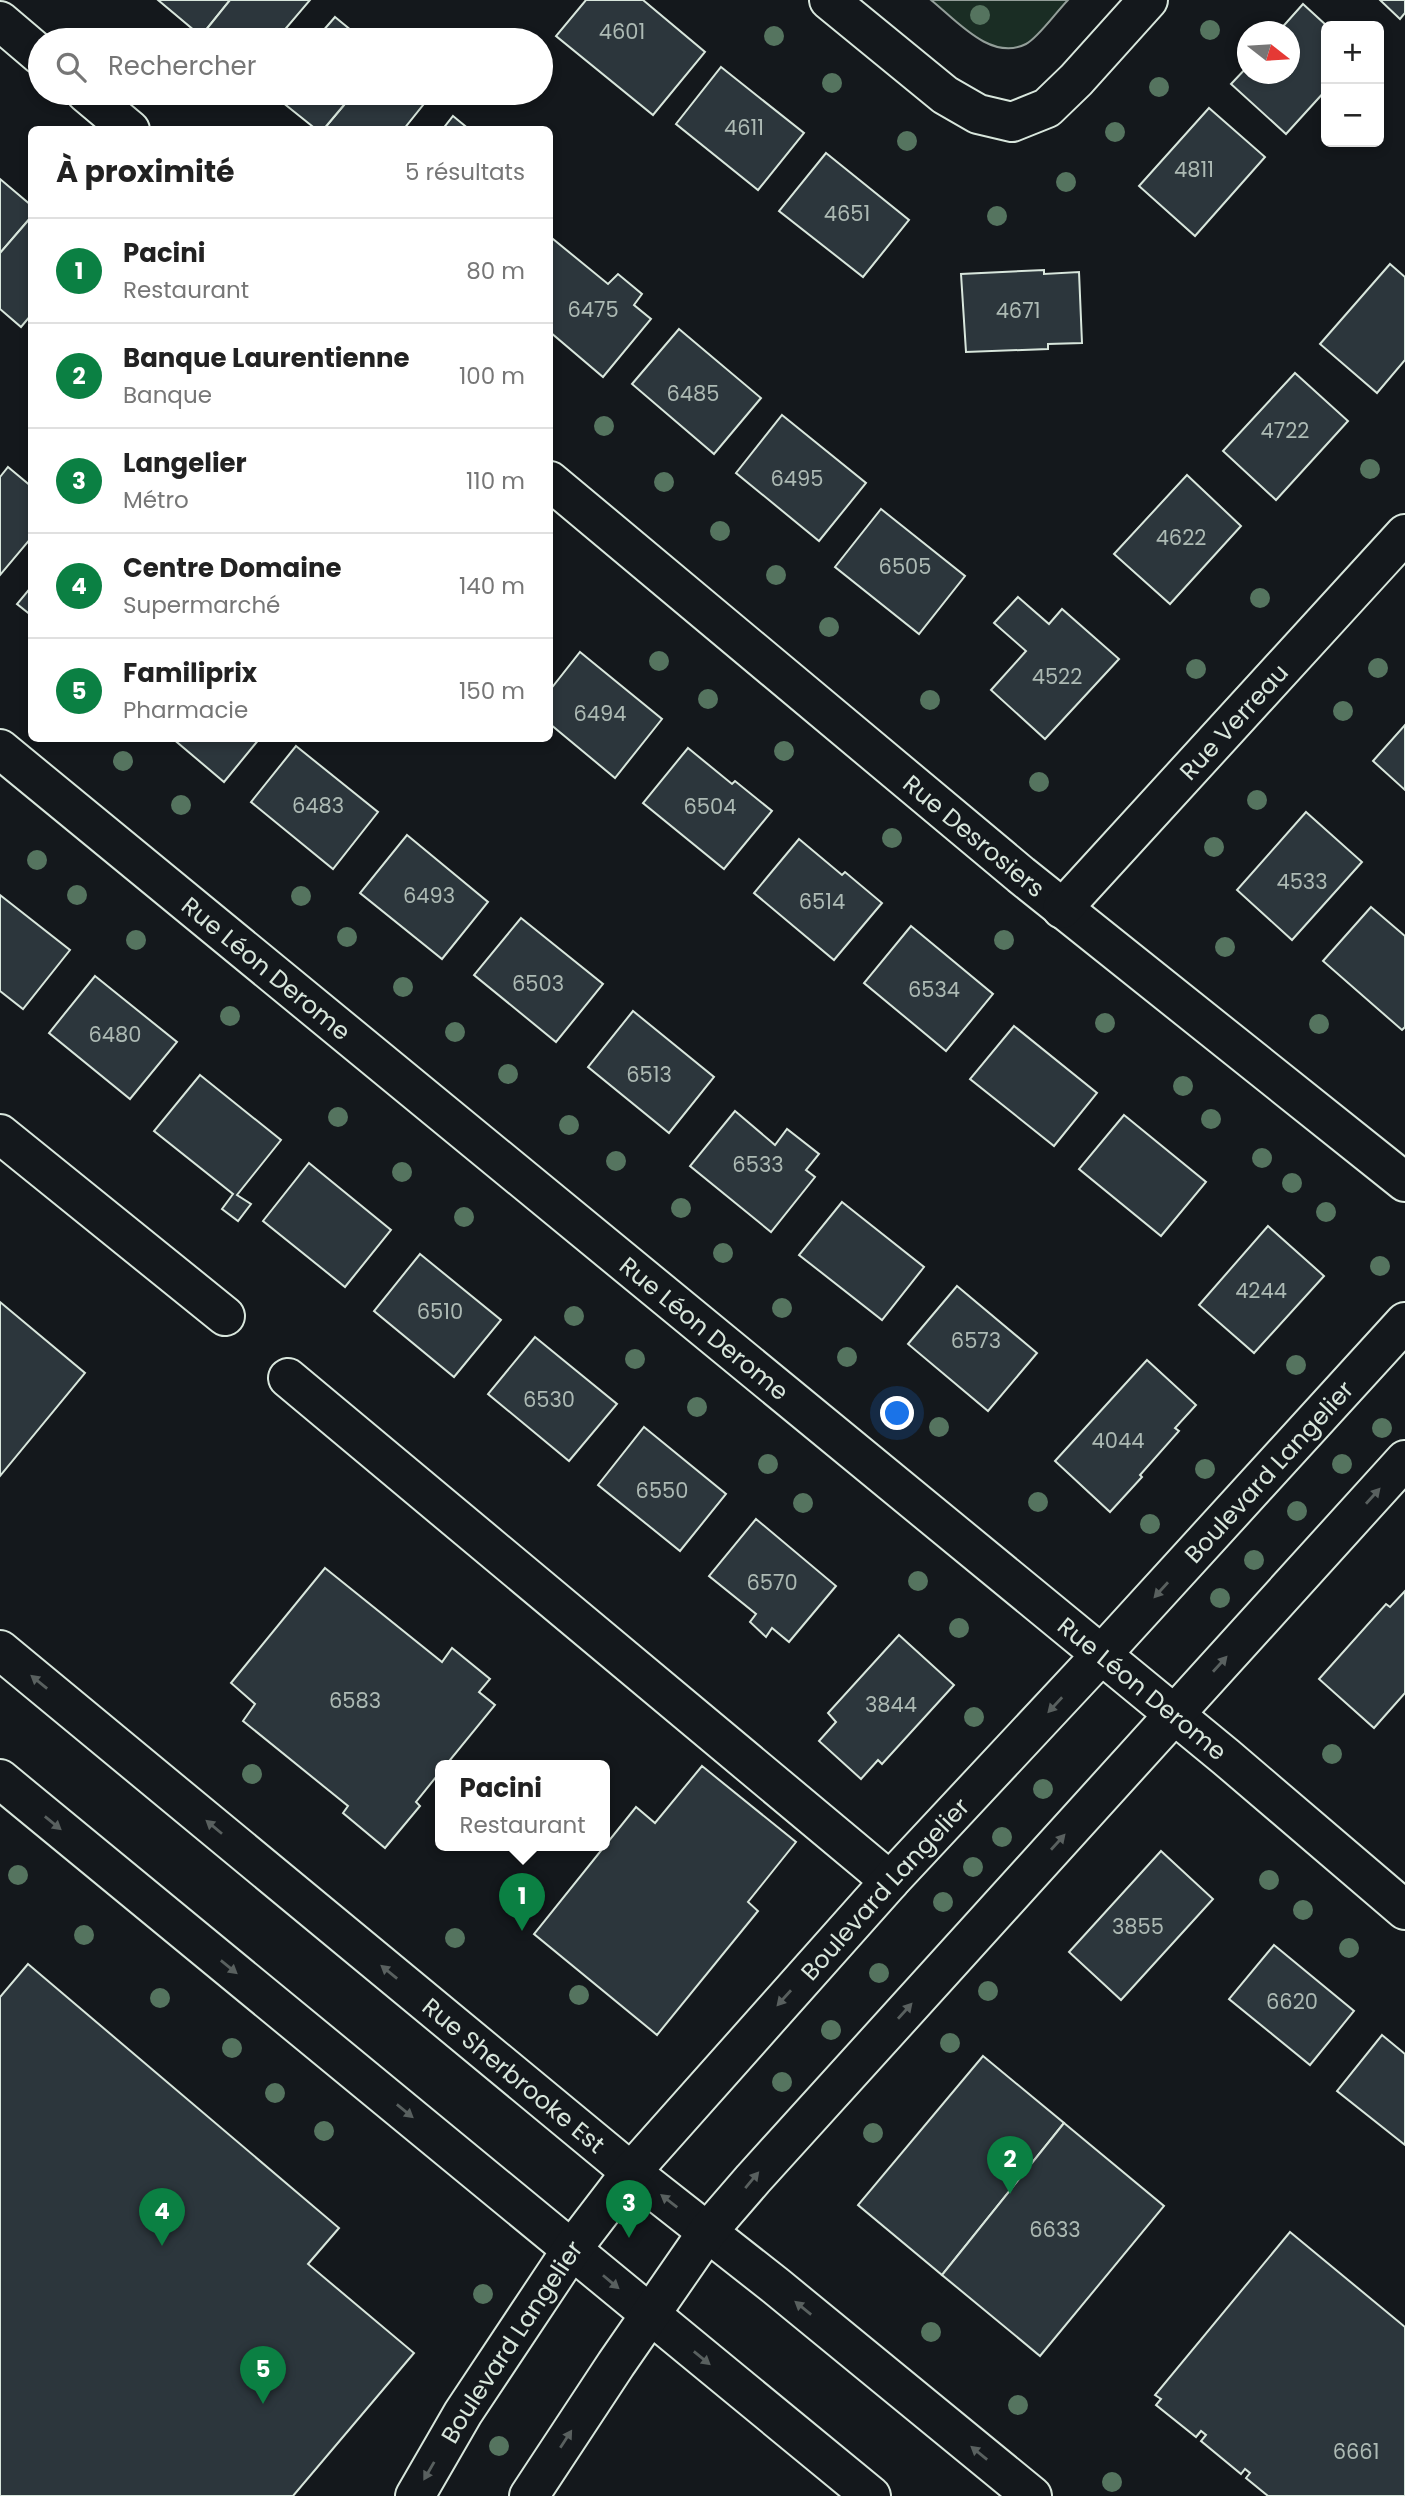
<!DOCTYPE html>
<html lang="fr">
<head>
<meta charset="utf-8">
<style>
	body { margin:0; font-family:Poppins,sans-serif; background:#f2f2f2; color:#222 }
	.controls { position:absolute; right:21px; top:21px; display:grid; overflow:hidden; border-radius:10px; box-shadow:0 4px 10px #0003 }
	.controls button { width:63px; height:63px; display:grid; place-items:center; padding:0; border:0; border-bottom:2px solid #e0e0e0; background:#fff; color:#222; font:35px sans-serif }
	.compass { position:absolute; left:1237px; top:21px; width:63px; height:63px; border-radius:50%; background:#fff; box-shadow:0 4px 10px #0003; rotate:107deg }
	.you { position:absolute; left:898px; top:1414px; width:24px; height:24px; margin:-18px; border:5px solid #fff; border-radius:50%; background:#1a73e8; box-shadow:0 0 0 10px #1a73e833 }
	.badge { display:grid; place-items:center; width:46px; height:46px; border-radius:50%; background:#0b8043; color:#fff; font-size:23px; font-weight:700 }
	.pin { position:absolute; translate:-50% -58px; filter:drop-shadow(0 2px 4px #0008) }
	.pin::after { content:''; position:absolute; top:37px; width:24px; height:21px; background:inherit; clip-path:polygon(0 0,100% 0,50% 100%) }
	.popup { position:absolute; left:435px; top:1760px; width:175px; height:91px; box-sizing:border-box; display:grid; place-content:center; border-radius:10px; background:#fff; filter:drop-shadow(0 2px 5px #0005); font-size:23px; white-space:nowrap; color:#767676 }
	.popup b { font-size:26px; color:#222 }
	.popup::after { content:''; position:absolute; left:50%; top:100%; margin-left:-14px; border:14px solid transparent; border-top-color:#fff }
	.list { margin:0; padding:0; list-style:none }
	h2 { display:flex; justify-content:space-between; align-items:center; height:91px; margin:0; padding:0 28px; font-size:30px }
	h2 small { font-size:23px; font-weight:400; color:#767676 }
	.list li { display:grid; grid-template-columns:46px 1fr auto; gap:21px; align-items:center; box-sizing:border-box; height:105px; padding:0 28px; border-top:2px solid #e0e0e0 }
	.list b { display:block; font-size:26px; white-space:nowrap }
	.list p { margin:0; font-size:23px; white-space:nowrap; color:#767676 }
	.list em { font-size:23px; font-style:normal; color:#767676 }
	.icon { flex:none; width:38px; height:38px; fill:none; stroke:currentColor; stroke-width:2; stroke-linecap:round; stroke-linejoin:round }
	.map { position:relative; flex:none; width:1405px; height:2496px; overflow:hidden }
	.search { position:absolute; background:#fff; box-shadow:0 4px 10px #0003; left:28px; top:28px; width:525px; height:77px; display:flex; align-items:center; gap:18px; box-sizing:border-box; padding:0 24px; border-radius:38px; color:#767676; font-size:26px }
	.panel { position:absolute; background:#fff; box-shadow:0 4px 10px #0003; left:28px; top:126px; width:525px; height:616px; border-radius:10px }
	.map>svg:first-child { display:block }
	.green { fill:#1a2d24; stroke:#939e99; stroke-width:2 }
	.building { fill:#2c363c; stroke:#d8e6dc; stroke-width:2 }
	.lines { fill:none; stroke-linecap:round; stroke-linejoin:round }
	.minor-casing { stroke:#d8e6dc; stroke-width:42 }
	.major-casing { stroke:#d8e6dc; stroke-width:42 }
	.minor { stroke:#14181c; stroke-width:38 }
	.major { stroke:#14181c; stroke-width:38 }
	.tree { fill:#55745f }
	.oneway { fill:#59605f }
	.labels { text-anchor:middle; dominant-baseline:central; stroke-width:5; stroke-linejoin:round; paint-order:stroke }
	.number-label { font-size:21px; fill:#adbab4 }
	.street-label { font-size:24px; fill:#d8e6dc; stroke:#14181c }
</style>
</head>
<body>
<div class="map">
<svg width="1405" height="2496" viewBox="0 0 1405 2496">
	<rect width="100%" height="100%" fill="#14181c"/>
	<path class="green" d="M931 0H1068C1057 11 1038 38 1026 44 991 62 956 20 931 0Z"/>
	<g class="building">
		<polygon points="158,0 230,0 201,36"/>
		<polygon points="230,0 310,0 276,40 206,40 201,36"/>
		<polygon points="586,0 643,0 705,52 653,115 556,36"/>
		<polygon points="1380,0 1405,0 1405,13 1400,19"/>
		<polygon points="1303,4 1327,26 1326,90 1286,134 1231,84 1248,66 1248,74 1290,74 1290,32 1278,32"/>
		<polygon points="335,17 363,40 315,40"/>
		<polygon points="721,67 804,133 758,190 676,124"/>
		<polygon points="354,93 427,93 431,95 403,130 323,130"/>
		<polygon points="354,93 323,130 317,130 272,94"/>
		<polygon points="1209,108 1265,157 1195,236 1139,186"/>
		<polygon points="453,116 470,130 442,130"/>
		<polygon points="826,153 909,220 863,277 779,211"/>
		<polygon points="0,179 32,206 32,216 0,253"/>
		<polygon points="32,216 32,314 21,327 0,309 0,253"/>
		<polygon points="553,239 608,284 618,274 642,294 634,305 651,319 603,377 550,332 550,243"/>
		<polygon points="1390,264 1405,277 1405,360 1377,393 1320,344"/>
		<polygon points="1044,270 1044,274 1079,272 1082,343 1048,344 1048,349 966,352 961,274"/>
		<polygon points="679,329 761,398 714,454 632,384"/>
		<polygon points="1295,373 1348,421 1276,500 1223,451"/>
		<polygon points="782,415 866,483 819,541 736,473"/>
		<polygon points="8,467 32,487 32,537 0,575 0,477"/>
		<polygon points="1187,475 1241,526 1170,604 1114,554"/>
		<polygon points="881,509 965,576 919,634 835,567"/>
		<polygon points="32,586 32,616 17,604"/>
		<polygon points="1018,597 1049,624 1062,609 1119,659 1045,739 991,690 1026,651 994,623"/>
		<polygon points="580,652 662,719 615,778 550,724 550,690"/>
		<polygon points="1405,725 1405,790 1373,761"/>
		<polygon points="172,738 260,738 224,782"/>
		<polygon points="296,746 378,812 333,869 251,802"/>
		<polygon points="688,748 732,784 735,781 772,811 724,869 643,803"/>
		<polygon points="1306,812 1362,862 1292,940 1237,890"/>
		<polygon points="407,835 488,902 442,959 360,893"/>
		<polygon points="799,839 842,875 845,872 882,903 834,960 754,893"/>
		<polygon points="0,895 70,950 23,1009 0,991"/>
		<polygon points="1371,907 1405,936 1405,1027 1402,1030 1323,961"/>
		<polygon points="521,918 603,984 556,1042 474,975"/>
		<polygon points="911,926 993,994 946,1051 864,983"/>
		<polygon points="95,976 177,1042 130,1099 49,1033"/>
		<polygon points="633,1011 714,1077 669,1133 588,1067"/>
		<polygon points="1014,1026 1097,1093 1054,1146 970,1079"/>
		<polygon points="200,1075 281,1140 237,1195 251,1204 238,1221 222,1209 233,1194 154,1131"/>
		<polygon points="735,1111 775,1145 787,1129 819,1154 806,1170 815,1177 771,1232 690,1166"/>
		<polygon points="1124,1115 1206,1182 1161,1236 1079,1169"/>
		<polygon points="309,1163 391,1230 345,1287 263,1221"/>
		<polygon points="842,1202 924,1267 882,1320 799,1255"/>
		<polygon points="1268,1226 1324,1276 1254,1353 1199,1305"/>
		<polygon points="420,1254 501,1320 454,1377 374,1311"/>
		<polygon points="957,1286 1037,1353 988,1411 908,1344"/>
		<polygon points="0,1302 85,1373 0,1476"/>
		<polygon points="535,1337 617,1404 569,1461 488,1394"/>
		<polygon points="1147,1360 1196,1405 1175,1428 1179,1431 1140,1475 1142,1477 1110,1512 1055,1461"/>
		<polygon points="644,1427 726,1494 680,1551 598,1485"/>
		<polygon points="756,1519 836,1586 789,1642 772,1628 766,1637 750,1622 756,1614 709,1576"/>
		<polygon points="325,1568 442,1662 452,1648 490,1679 479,1692 495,1705 446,1765 440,1765 440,1772 416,1802 420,1806 385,1848 343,1813 348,1806 243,1721 255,1704 231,1683"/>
		<polygon points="1405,1591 1405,1693 1374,1728 1319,1679 1386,1604 1390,1607"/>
		<polygon points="899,1635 954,1685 882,1764 878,1760 861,1779 819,1741 836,1722 828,1713"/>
		<polygon points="702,1766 796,1842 748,1902 758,1911 657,2035 534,1934 636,1807 655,1823"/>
		<polygon points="1161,1851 1213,1899 1121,2000 1069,1952"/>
		<polygon points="1274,1945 1354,2011 1310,2065 1229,1999"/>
		<polygon points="28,1964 339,2228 308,2264 414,2353 293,2496 0,2496 0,1997"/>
		<polygon points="1382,2035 1405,2054 1405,2145 1337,2091"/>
		<polygon points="983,2056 1064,2123 942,2275 858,2205"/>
		<polygon points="1064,2123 1164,2206 1040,2356 942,2275"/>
		<polygon points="1290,2232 1405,2327 1405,2496 1268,2496 1246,2478 1250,2473 1245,2469 1241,2474 1201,2441 1206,2435 1201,2431 1196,2437 1156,2405 1161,2399 1155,2395"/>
	</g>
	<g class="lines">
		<defs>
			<g id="minor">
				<polyline points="829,0 945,95 978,114 1012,122 1047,108 1076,80 1148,0"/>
				<polyline points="0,21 40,55"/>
				<polyline points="86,93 130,130"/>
				<path id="s1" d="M550 481 1021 875 1405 1182"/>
				<path id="s2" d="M0 749 1226 1757 1405 1910"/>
				<path id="s3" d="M1062 909 1405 534"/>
				<polyline points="0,1134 225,1316"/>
				<polyline points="288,1378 890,1881"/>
			</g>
			<g id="major">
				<path id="s4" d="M0 1650 631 2172 776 2286 1032 2496"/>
				<polyline points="0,1779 871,2496"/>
				<path id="s5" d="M415 2496 463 2413 572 2249 631 2172 890 1881 1101 1655 1405 1322"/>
				<polyline points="529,2496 616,2364 708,2231 753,2179 1405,1460"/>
			</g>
		</defs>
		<use href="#minor" class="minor-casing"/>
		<use href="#major" class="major-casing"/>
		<use href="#minor" class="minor"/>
		<use href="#major" class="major"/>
	</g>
	<g class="tree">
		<circle cx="980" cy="15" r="10"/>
		<circle cx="1210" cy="30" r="10"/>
		<circle cx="774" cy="36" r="10"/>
		<circle cx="832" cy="83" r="10"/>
		<circle cx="1159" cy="87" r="10"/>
		<circle cx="1115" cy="132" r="10"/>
		<circle cx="907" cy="141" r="10"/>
		<circle cx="1066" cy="182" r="10"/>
		<circle cx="997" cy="216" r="10"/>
		<circle cx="604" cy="426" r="10"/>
		<circle cx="1370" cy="469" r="10"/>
		<circle cx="664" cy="482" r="10"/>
		<circle cx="720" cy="531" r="10"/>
		<circle cx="776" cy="575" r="10"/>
		<circle cx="1260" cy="598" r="10"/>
		<circle cx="829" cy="627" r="10"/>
		<circle cx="659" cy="661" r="10"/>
		<circle cx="1378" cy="668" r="10"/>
		<circle cx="1196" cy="669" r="10"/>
		<circle cx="708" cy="699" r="10"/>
		<circle cx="930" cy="700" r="10"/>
		<circle cx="1343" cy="711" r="10"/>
		<circle cx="784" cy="751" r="10"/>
		<circle cx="123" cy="761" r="10"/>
		<circle cx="1039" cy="782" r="10"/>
		<circle cx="1257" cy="800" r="10"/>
		<circle cx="181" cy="805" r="10"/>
		<circle cx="892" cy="838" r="10"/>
		<circle cx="1214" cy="847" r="10"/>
		<circle cx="37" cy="860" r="10"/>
		<circle cx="77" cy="895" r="10"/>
		<circle cx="301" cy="896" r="10"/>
		<circle cx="347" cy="937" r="10"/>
		<circle cx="136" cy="940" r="10"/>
		<circle cx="1004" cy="940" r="10"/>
		<circle cx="1225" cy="947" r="10"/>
		<circle cx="403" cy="987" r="10"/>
		<circle cx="230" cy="1016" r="10"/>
		<circle cx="1105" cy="1023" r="10"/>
		<circle cx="1319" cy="1024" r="10"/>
		<circle cx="455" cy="1032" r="10"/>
		<circle cx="508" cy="1074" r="10"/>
		<circle cx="1183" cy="1086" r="10"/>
		<circle cx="338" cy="1117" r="10"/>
		<circle cx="1211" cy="1119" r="10"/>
		<circle cx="569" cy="1125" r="10"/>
		<circle cx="1262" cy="1158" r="10"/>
		<circle cx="616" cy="1161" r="10"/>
		<circle cx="402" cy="1172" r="10"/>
		<circle cx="1292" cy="1183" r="10"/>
		<circle cx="681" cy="1208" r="10"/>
		<circle cx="1326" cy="1212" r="10"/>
		<circle cx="464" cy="1217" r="10"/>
		<circle cx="723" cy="1253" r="10"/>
		<circle cx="1380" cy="1266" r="10"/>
		<circle cx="782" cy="1308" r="10"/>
		<circle cx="574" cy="1316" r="10"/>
		<circle cx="847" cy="1357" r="10"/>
		<circle cx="635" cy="1359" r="10"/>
		<circle cx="1296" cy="1365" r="10"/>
		<circle cx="697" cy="1407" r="10"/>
		<circle cx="939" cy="1427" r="10"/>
		<circle cx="1382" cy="1428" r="10"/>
		<circle cx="768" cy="1464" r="10"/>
		<circle cx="1342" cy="1464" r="10"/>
		<circle cx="1205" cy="1469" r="10"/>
		<circle cx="1038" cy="1502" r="10"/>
		<circle cx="803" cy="1503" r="10"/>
		<circle cx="1297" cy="1511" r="10"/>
		<circle cx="1150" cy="1524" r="10"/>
		<circle cx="1254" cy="1560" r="10"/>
		<circle cx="918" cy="1581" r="10"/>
		<circle cx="1220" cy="1598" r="10"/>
		<circle cx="959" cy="1628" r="10"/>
		<circle cx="974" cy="1717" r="10"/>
		<circle cx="1332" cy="1754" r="10"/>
		<circle cx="252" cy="1774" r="10"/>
		<circle cx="1043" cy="1789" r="10"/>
		<circle cx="1002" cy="1837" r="10"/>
		<circle cx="973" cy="1867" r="10"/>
		<circle cx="18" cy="1875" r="10"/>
		<circle cx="1269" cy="1880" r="10"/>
		<circle cx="943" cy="1902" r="10"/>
		<circle cx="1303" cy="1910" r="10"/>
		<circle cx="84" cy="1935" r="10"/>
		<circle cx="455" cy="1938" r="10"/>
		<circle cx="1349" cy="1948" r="10"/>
		<circle cx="879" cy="1973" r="10"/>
		<circle cx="988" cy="1991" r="10"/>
		<circle cx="579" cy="1995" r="10"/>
		<circle cx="160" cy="1998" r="10"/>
		<circle cx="831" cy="2030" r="10"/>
		<circle cx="950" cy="2043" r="10"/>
		<circle cx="232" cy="2048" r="10"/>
		<circle cx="782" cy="2082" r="10"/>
		<circle cx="275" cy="2093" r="10"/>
		<circle cx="324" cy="2131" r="10"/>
		<circle cx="873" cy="2133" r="10"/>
		<circle cx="483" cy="2294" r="10"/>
		<circle cx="931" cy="2332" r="10"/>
		<circle cx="1018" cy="2405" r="10"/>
		<circle cx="499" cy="2446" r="10"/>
		<circle cx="1112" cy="2482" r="10"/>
	</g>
	<defs><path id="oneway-solid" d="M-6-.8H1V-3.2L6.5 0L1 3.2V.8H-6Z" transform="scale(1.75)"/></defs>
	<g class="oneway">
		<use href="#oneway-solid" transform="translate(1373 1496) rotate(-48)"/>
		<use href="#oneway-solid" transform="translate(1161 1590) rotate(132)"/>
		<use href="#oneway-solid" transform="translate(1220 1664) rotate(-48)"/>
		<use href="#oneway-solid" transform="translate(39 1682) rotate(-141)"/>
		<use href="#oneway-solid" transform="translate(1055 1705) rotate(133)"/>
		<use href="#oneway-solid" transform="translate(53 1823) rotate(39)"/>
		<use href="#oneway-solid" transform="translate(214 1827) rotate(-140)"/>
		<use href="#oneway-solid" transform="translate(1058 1842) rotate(-48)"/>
		<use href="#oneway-solid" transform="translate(229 1967) rotate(39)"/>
		<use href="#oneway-solid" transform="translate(389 1972) rotate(-141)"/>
		<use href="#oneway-solid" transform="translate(784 1998) rotate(132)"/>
		<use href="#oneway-solid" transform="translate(905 2011) rotate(-48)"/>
		<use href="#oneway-solid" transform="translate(405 2111) rotate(39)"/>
		<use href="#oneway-solid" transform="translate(752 2180) rotate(-50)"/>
		<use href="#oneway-solid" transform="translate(669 2201) rotate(-142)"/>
		<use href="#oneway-solid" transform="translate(611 2282) rotate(40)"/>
		<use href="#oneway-solid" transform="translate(803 2308) rotate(-141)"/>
		<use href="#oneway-solid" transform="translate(702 2358) rotate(39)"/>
		<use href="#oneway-solid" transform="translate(566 2439) rotate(-57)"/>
		<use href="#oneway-solid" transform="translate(979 2453) rotate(-141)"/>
		<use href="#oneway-solid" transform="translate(429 2471) rotate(120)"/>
	</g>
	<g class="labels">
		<g class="number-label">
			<text x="622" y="31">4601</text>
			<text x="744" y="127">4611</text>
			<text x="1194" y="169">4811</text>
			<text x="847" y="213">4651</text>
			<text x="593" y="309">6475</text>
			<text x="1018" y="310">4671</text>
			<text x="693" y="393">6485</text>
			<text x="1285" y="430">4722</text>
			<text x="797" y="478">6495</text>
			<text x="1181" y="537">4622</text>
			<text x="905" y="566">6505</text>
			<text x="1057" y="676">4522</text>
			<text x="600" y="713">6494</text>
			<text x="318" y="805">6483</text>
			<text x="710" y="806">6504</text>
			<text x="1302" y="881">4533</text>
			<text x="429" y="895">6493</text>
			<text x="822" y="901">6514</text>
			<text x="538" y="983">6503</text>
			<text x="934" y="989">6534</text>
			<text x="115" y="1034">6480</text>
			<text x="649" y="1074">6513</text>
			<text x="758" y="1164">6533</text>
			<text x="1261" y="1290">4244</text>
			<text x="440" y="1311">6510</text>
			<text x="976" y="1340">6573</text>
			<text x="549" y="1399">6530</text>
			<text x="1118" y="1440">4044</text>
			<text x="662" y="1490">6550</text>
			<text x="772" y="1582">6570</text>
			<text x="355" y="1700">6583</text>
			<text x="891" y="1704">3844</text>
			<text x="1138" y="1926">3855</text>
			<text x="1292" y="2001">6620</text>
			<text x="1055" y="2229">6633</text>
			<text x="1356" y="2451">6661</text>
		</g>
		<g class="street-label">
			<text stroke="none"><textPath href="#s3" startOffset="254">Rue Verreau</textPath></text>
			<text stroke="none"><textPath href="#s1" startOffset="553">Rue Desrosiers</textPath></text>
			<text stroke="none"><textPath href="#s2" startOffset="345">Rue Léon Derome</textPath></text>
			<text stroke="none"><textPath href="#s2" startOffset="912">Rue Léon Derome</textPath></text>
			<text stroke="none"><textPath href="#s5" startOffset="1337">Boulevard Langelier</textPath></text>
			<text stroke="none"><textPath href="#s2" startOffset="1479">Rue Léon Derome</textPath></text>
			<text stroke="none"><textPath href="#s5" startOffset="770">Boulevard Langelier</textPath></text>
			<text stroke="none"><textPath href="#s4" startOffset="667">Rue Sherbrooke Est</textPath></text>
			<text stroke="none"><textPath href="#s5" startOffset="182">Boulevard Langelier</textPath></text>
		</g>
	</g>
</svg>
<div class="controls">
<button>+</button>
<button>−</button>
</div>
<svg class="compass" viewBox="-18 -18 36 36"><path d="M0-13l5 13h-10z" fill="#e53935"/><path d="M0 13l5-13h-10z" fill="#767676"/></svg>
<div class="you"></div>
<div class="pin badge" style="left:522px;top:1931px">1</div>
<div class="popup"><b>Pacini</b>Restaurant</div>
<div class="pin badge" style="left:1010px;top:2194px">2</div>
<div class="pin badge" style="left:629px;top:2238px">3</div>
<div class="pin badge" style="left:162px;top:2246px">4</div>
<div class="pin badge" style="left:263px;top:2404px">5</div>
<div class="search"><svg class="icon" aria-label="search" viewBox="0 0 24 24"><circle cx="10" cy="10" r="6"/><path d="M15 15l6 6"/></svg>Rechercher</div>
<section class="panel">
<h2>À proximité<small>5 résultats</small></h2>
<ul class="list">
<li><span class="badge">1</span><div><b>Pacini</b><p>Restaurant</p></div><em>80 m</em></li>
<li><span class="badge">2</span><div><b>Banque Laurentienne</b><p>Banque</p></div><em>100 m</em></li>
<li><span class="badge">3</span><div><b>Langelier</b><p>Métro</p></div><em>110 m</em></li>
<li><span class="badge">4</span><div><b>Centre Domaine</b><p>Supermarché</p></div><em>140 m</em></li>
<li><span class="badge">5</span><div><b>Familiprix</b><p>Pharmacie</p></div><em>150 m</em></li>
</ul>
</section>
</div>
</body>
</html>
